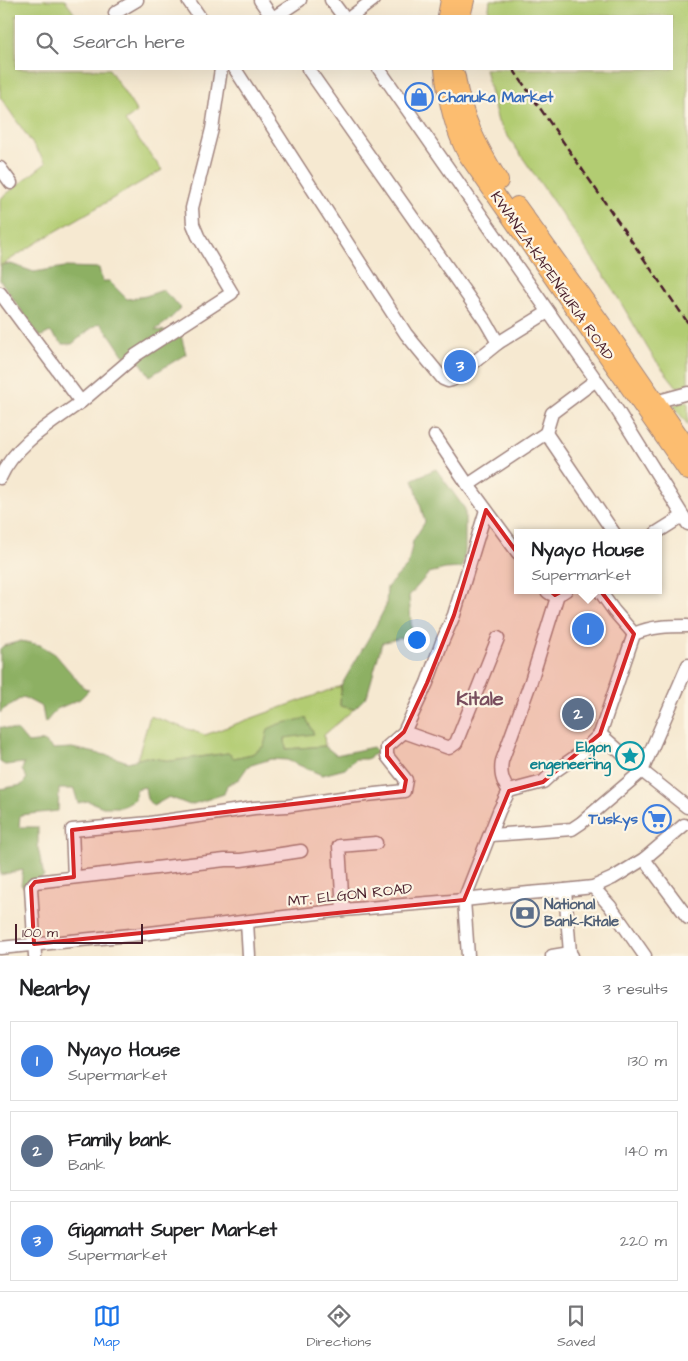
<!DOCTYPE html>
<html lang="en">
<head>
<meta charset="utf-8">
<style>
	body { margin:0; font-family:"Architects Daughter",sans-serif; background:#f6f6f6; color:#202124 }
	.scale { position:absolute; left:15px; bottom:12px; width:128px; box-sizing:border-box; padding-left:5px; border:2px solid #4a1f2b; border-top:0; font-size:14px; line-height:18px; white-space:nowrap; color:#4a1f2b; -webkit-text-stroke:4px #fcf5e5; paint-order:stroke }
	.you { position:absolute; left:416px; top:639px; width:18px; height:18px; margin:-12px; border:4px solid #fff; border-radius:50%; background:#1a73e8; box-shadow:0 0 0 8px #1a73e833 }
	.badge { display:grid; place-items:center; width:32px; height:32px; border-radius:50%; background:#1a73e8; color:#fff; font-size:16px; font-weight:700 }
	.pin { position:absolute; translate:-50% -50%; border:2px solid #fff; box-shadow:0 1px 5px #0006 }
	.popup { position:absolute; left:514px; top:529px; width:148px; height:65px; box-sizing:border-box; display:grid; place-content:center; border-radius:0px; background:#fff; filter:drop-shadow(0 1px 4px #0005); font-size:16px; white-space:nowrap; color:#757577 }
	.popup b { font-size:19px; color:#202124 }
	.popup::after { content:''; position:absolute; left:50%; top:100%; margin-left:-10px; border:10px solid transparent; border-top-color:#fff }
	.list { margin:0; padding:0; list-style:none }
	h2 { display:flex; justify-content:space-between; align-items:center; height:65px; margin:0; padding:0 20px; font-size:21px }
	h2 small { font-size:16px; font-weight:400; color:#757577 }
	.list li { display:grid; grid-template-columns:32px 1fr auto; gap:15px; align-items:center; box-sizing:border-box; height:80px; margin:0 10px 10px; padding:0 10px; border:1px solid #e0e0e0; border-radius:0px }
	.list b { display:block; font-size:19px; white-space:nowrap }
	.list p { margin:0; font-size:16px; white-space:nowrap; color:#757577 }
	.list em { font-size:16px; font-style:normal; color:#757577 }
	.icon { flex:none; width:28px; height:28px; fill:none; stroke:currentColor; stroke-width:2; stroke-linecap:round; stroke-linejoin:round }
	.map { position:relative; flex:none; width:688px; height:956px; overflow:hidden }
	.search { position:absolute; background:#fff; box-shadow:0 5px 20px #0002; left:15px; right:15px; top:15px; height:55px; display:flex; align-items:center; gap:12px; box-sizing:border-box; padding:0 18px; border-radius:0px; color:#757577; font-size:19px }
	.sheet { height:335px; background:#fff }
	nav { display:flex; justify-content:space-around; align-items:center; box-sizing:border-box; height:70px; border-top:1px solid #e0e0e0; background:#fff; font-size:14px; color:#757577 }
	nav a { display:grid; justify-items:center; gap:2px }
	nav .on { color:#1a73e8 }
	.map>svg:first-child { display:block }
	.green { fill:#b2cc72; stroke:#7e764e }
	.forest { fill:#8db064; stroke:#6c6848 }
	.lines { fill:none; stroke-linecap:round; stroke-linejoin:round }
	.minor-casing { stroke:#a0847e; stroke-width:15 }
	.highway-casing { stroke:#a0847e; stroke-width:20 }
	.minor { stroke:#fff; stroke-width:12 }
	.highway { stroke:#fcbd6f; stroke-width:18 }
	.rail { stroke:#4a1f2b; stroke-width:2.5; stroke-dasharray:8 4; stroke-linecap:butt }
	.marked { fill:#d62828; fill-opacity:0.2; stroke:#d62828; stroke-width:4; stroke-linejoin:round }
	.labels { text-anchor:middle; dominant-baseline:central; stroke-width:4.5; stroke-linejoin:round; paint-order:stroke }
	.shop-label { font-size:15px; font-weight:bold; fill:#366cbe; stroke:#fcf5e5; text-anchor:start }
	.street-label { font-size:15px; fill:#4a1f2b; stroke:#fcf5e5 }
	.culture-label { font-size:15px; font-weight:bold; fill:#0d838f; stroke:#fcf5e5; text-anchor:end }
	.service-label { font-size:15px; font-weight:bold; fill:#4e5e75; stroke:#fcf5e5; text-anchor:start }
	.district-label { font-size:20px; font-weight:bold; fill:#784d5d; stroke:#fcf5e5 }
</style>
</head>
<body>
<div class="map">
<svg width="688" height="956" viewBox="0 0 688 956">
	<rect width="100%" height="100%" fill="#fcf5e5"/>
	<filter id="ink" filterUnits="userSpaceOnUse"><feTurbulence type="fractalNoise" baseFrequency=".02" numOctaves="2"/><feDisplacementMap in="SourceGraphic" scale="10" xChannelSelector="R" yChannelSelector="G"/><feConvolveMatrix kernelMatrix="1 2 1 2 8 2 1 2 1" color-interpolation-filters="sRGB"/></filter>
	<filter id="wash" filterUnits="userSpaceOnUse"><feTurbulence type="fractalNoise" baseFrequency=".0096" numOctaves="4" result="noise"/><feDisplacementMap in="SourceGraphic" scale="20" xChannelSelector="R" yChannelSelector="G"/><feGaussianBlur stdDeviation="1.12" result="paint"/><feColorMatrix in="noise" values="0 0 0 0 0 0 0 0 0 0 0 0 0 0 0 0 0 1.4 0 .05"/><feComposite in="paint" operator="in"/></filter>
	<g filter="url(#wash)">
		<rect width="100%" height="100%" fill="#f6e9d1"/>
		<g class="green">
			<polygon points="0,0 65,0 76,16 16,16 16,69 109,69 137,112 125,121 162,170 41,240 0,266 0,199 46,163 0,97"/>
			<polygon points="490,0 688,0 688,385 677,387 653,357 608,281 498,122 485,69 672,69 672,16 488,16"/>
			<polygon points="688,401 688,425 673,405"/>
			<polygon points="341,686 340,705 354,709 324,735 325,746 286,749 285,738 306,718 252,754 234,758 228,753 171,761 146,757 137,760 150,716 205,735"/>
		</g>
		<g class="forest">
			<polygon points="11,264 34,272 65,267 99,268 102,281 109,281 127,299 146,296 163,290 181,308 168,321 155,330 180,332 186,354 150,376 141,363 123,355 112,338 100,323 89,330 72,344 63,344 50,332 40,337 0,280 1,265"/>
			<polygon points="436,469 465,509 465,551 462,568 445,569 429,573 409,596 412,635 382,643 367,696 354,709 340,706 341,686 375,627 386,606 387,587 408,565 413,541 425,522 413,479"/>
			<polygon points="21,641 40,645 55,654 83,687 89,690 80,699 57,709 45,723 42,707 23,697 4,709 0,713 0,649 3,646"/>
			<polygon points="306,718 314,734 285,738 286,749 325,746 336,755 373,747 378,752 367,759 355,759 345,769 322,775 287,760 271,759 248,766 239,779 227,785 224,794 190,805 169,797 153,806 147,799 145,787 136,789 135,799 121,807 103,807 88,801 78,803 74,789 59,789 58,811 20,815 19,827 38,827 38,848 44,876 27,888 21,885 23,870 0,875 0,789 22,785 27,778 22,770 24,763 5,765 0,762 0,727 18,731 28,743 44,741 53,749 72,748 110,756 128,762 146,757 171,761 228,753 234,758 252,754 264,746 268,729 279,724"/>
		</g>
	</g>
	<g filter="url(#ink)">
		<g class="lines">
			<defs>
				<g id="minor">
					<polyline points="188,0 199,16"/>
					<polyline points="260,0 271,16"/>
					<polyline points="331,0 343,16"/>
					<polyline points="115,13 137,0"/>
					<polyline points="276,16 300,0"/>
					<polyline points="352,16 373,0"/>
					<polyline points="235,69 406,334 443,379 448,381 452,380 498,343 548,312"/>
					<polyline points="308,69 486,322 498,343"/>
					<polyline points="379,69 617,410 688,524"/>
					<polyline points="0,168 11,183"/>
					<polyline points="0,293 81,402 136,355 232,293 198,236 193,224 192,208 212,129 221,69"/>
					<polyline points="648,406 655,402 688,393"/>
					<polyline points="546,433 552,413 596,380"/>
					<polyline points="435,436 468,485 518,553"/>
					<path d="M0 478C15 444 52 423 81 402"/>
					<polyline points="468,485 546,433 614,533"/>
					<polyline points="656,533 683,516"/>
					<path d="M546 590C552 597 559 595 566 590"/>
					<polyline points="599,590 614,611 634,634"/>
					<polyline points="404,732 449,748 456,743 498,638"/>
					<polyline points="600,734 642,771 687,807"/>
					<path d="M509 791 543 782 555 771 581 753 600 734 634 634C652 626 669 626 688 626"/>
					<path d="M509 791C502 781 500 773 502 761L531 681 558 594"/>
					<polyline points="491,835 572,829 581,823 642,771 688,665"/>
					<polyline points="644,859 688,918"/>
					<polyline points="74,877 72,830 150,823 254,808 287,806 348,797 404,791 406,780 387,756 387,747 404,732 427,683 442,642 454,615 486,510"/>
					<polyline points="593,887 610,906 645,956"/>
					<polyline points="565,890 570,953 572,956"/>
					<polyline points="343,910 339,846 376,843"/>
					<polyline points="247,922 249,956"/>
					<polyline points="0,948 141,934 343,910 464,900 529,893 565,890 593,887 613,878 644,859 684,825"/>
					<polyline points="35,956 31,887 35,882 225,860 241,860 301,851"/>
					<polyline points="468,956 464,900 499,811 509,791"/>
					<polyline points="552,956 570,953"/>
				</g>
				<g id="highway">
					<polyline points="447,16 450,0"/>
					<polyline points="461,16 465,0"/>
					<path d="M444 69C447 99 453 127 467 154L688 471"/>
					<path d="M456 77C462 117 478 147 499 181"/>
					<polyline points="517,206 611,337 688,449"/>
				</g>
			</defs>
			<use href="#minor" class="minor-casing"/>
			<use href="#highway" class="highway-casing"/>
			<use href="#minor" class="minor"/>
			<use href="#highway" class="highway"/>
			<polyline class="rail" points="513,69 688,323"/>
		</g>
	</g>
	<path class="marked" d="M486 510 534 576 555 595 589 576 634 634 600 734 543 782 509 791 464 900 34 944 31 887 35 882 74 877 72 830 404 791 406 780 387 756V747L404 732 427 683 454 615Z"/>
	<defs>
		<symbol id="shop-ring" viewBox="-11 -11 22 22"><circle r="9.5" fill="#fcf5e5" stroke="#3f7fe0" stroke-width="1.5"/><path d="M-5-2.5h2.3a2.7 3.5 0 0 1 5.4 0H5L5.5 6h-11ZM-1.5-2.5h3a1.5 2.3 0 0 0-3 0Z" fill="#3f7fe0"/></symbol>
		<symbol id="sight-ring" viewBox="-11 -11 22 22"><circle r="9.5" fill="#fcf5e5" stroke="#0f9aa8" stroke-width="1.5"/><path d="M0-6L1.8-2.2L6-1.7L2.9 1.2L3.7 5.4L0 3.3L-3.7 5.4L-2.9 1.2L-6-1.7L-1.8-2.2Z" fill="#0f9aa8"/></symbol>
		<symbol id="supermarket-ring" viewBox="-11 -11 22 22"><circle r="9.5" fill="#fcf5e5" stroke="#3f7fe0" stroke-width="1.5"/><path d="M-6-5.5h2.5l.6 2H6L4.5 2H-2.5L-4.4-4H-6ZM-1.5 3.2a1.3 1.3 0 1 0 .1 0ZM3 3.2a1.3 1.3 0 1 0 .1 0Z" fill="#3f7fe0"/></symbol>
		<symbol id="bank-ring" viewBox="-11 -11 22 22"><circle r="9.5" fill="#fcf5e5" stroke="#5c6f8a" stroke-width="1.5"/><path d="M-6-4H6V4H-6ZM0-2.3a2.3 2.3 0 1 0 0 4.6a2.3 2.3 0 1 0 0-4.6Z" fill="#5c6f8a"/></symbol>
	</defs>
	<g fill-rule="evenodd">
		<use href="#shop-ring" x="403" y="81" width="32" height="32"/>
		<use href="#sight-ring" x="614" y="740" width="32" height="32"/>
		<use href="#supermarket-ring" x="641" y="803" width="32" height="32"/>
		<use href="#bank-ring" x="509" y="897" width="32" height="32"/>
	</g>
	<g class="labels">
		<g class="shop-label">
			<text x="438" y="97">Chanuka Market</text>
			<text x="638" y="819" text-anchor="end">Tuskys</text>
		</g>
		<g class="street-label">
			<text transform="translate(552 276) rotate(55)">KWANZA-KAPENGURIA ROAD</text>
			<text transform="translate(350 895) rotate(-6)">MT. ELGON ROAD</text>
		</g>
		<g class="culture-label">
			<text x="611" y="747">Elgon<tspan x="611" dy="17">engeneering</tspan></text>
		</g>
		<g class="service-label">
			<text x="544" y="904">National<tspan x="544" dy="17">Bank-Kitale</tspan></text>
		</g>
		<g class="district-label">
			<text x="480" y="699">Kitale</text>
		</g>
	</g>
</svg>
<div class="scale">100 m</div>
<div class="you"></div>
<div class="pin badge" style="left:588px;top:629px;background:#3f7fe0">1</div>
<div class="popup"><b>Nyayo House</b>Supermarket</div>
<div class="pin badge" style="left:578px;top:714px;background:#5c6f8a">2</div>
<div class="pin badge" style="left:460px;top:366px;background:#3f7fe0">3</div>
<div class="search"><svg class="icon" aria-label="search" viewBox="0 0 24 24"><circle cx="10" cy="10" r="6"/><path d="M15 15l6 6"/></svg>Search here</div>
</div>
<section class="sheet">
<h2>Nearby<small>3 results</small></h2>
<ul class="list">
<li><span class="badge" style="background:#3f7fe0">1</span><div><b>Nyayo House</b><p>Supermarket</p></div><em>130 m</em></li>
<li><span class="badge" style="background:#5c6f8a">2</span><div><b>Family bank</b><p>Bank</p></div><em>140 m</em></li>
<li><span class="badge" style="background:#3f7fe0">3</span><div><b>Gigamatt Super Market</b><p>Supermarket</p></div><em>220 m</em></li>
</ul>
</section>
<nav>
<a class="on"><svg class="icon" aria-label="map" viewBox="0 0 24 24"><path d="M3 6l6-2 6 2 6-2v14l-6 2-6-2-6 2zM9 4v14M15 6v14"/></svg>Map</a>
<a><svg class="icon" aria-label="directions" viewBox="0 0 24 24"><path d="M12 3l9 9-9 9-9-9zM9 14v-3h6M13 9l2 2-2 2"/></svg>Directions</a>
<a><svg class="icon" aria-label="saved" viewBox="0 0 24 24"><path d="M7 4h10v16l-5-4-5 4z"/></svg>Saved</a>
</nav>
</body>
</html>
